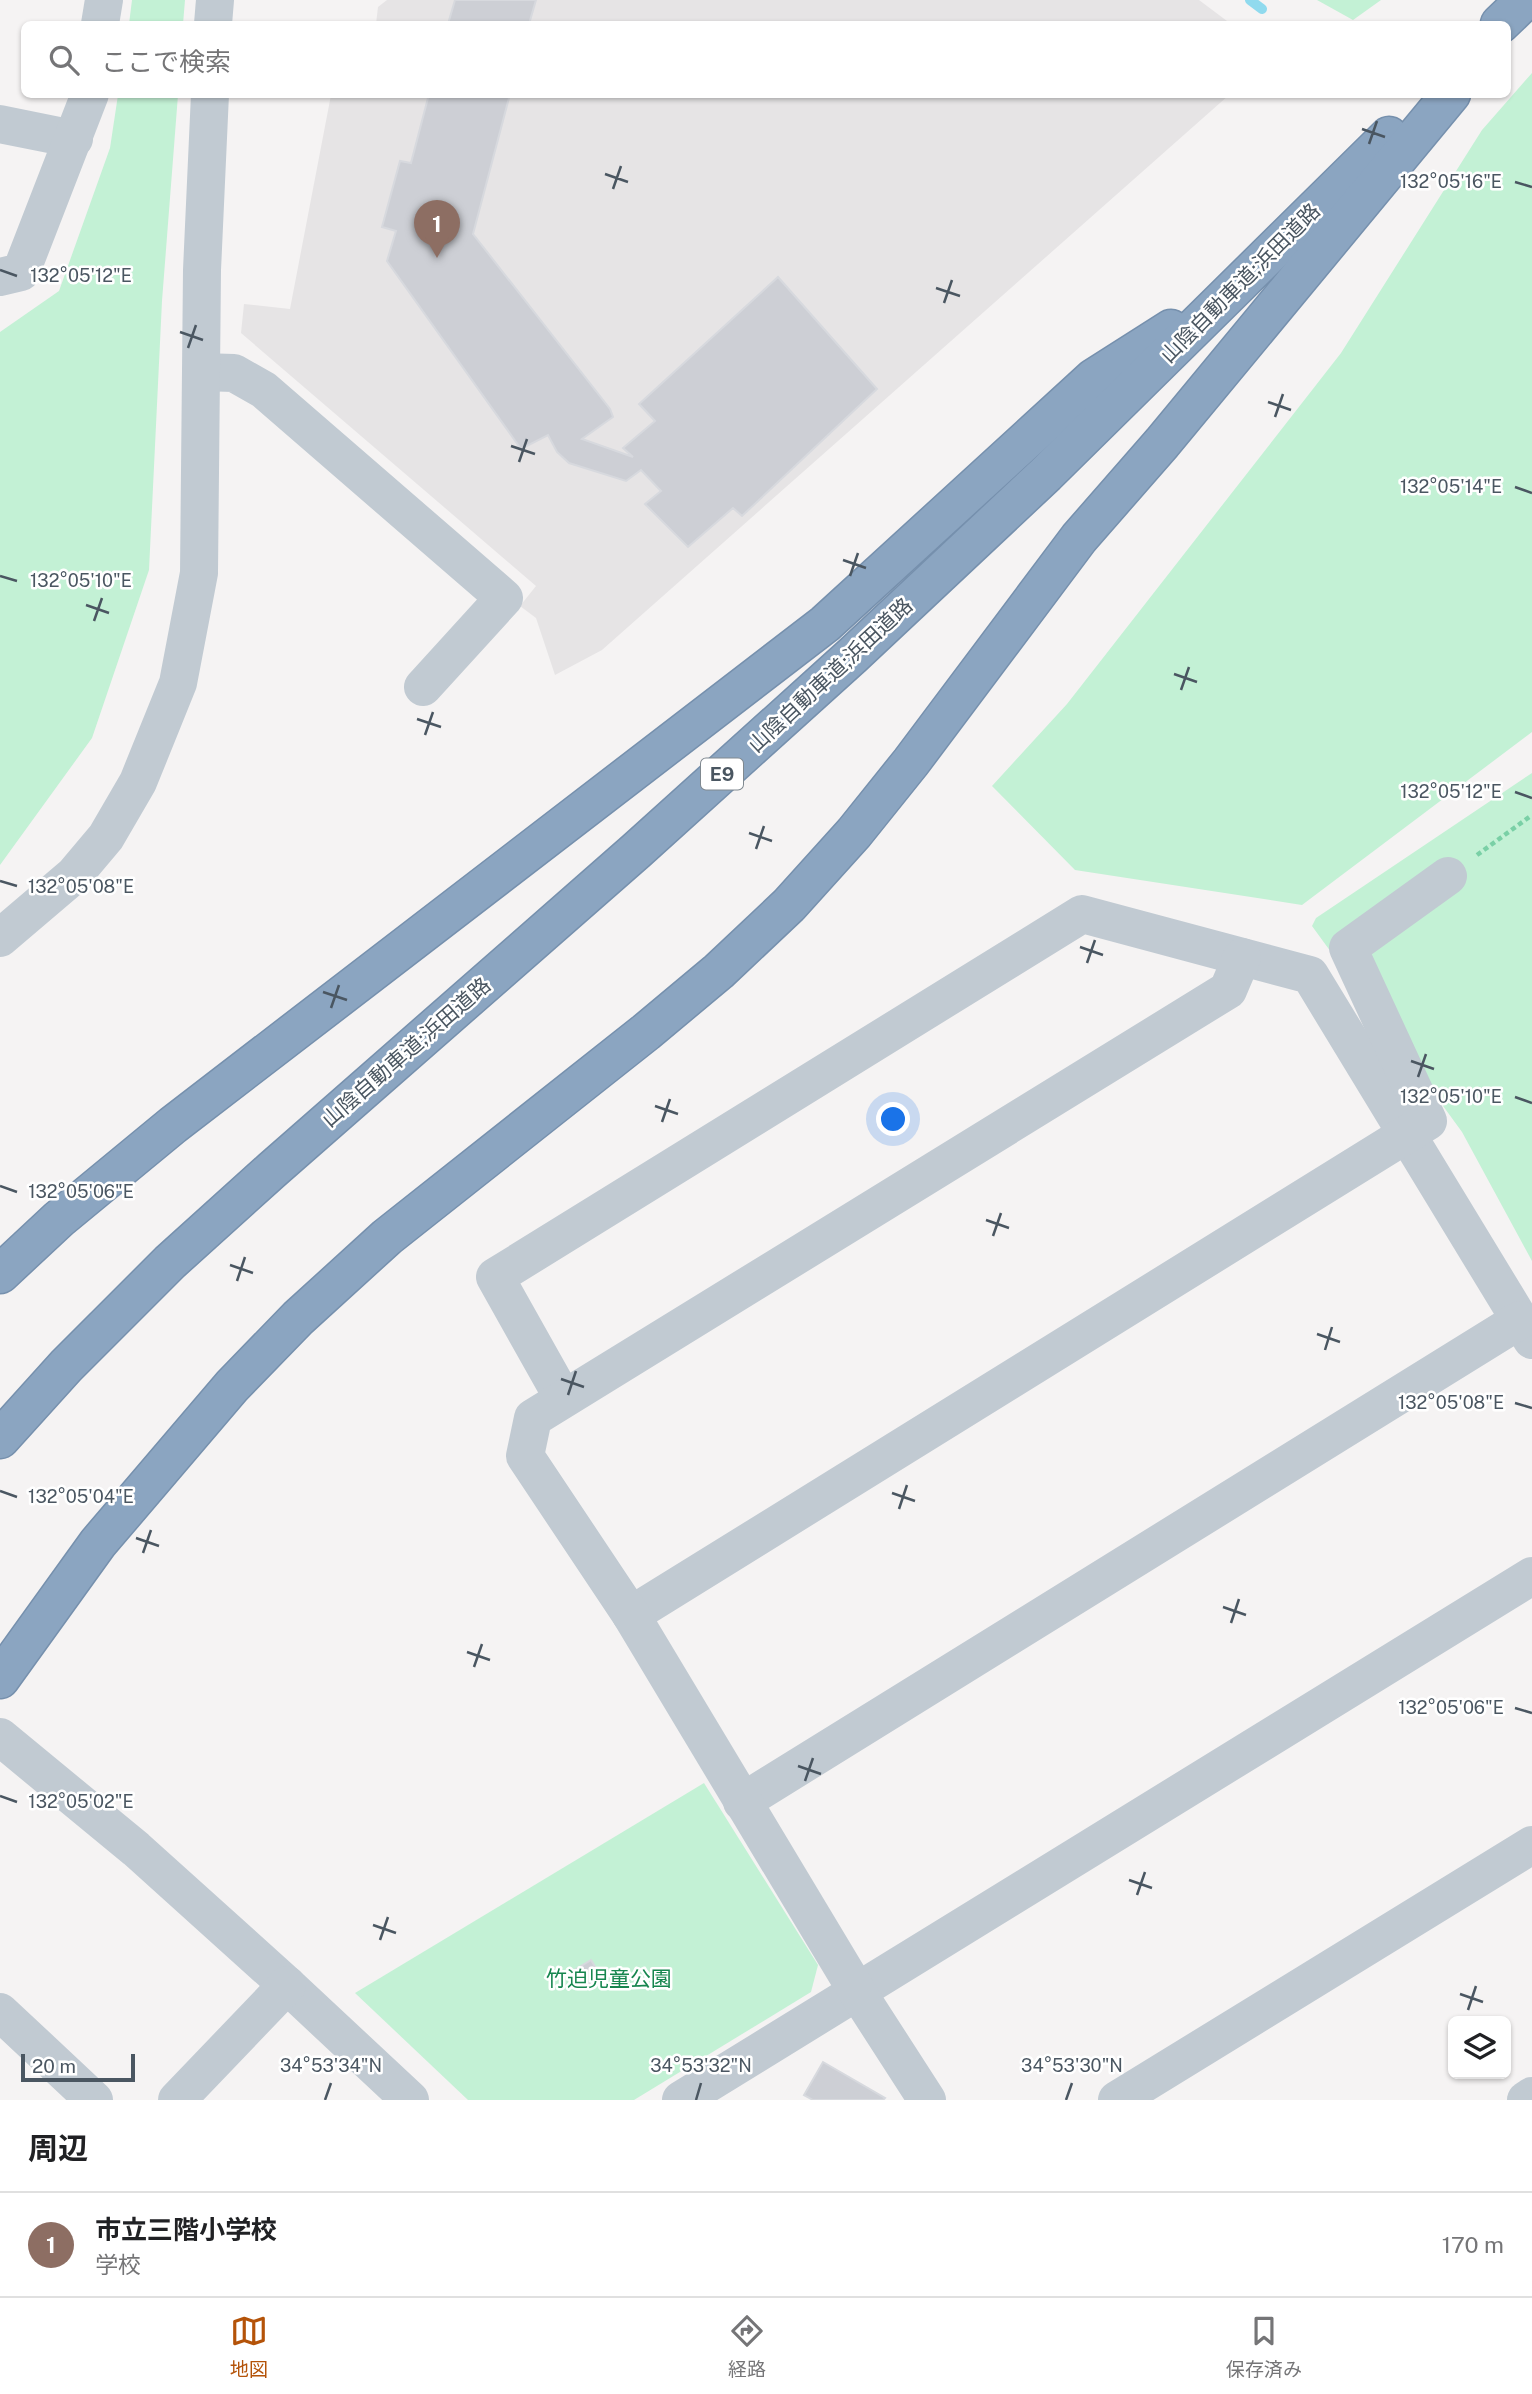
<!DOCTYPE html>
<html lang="ja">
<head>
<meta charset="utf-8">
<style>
	body { margin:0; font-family:"Public Sans","Noto Sans JP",sans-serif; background:#f6f6f6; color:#202124 }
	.controls { position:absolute; right:21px; bottom:21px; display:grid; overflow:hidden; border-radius:10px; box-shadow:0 2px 5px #0004 }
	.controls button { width:63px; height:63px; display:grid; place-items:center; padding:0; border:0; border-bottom:2px solid #e0e0e0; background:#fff; color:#202124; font:35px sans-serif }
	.scale { position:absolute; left:21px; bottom:18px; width:114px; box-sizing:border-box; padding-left:7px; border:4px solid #4a5661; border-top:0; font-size:19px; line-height:24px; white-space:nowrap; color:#4a5661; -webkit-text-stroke:5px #fff; paint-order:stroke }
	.you { position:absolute; left:894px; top:1120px; width:24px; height:24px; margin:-18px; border:5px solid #fff; border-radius:50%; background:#1a73e8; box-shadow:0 0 0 10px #1a73e833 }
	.badge { display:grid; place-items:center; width:46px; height:46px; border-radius:50%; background:#b45309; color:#fff; font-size:23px; font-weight:700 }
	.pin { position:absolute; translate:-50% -58px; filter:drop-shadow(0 2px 4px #0008) }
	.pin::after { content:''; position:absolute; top:37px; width:24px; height:21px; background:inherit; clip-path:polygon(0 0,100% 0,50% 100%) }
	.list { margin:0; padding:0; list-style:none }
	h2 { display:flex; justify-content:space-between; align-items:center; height:91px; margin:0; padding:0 28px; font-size:30px }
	h2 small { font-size:23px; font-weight:400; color:#757577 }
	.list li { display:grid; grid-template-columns:46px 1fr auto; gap:21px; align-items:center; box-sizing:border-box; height:105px; padding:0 28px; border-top:2px solid #e0e0e0 }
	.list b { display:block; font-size:26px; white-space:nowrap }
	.list p { margin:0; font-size:23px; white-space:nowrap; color:#757577 }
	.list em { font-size:23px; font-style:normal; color:#757577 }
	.icon { flex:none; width:38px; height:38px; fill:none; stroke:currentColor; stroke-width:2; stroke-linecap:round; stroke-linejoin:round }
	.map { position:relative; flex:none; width:1532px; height:2100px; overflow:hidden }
	.search { position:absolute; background:#fff; box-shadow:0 2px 5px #0004; left:21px; right:21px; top:21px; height:77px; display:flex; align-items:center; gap:18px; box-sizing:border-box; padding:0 24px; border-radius:10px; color:#757577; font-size:26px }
	.sheet { height:196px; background:#fff }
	nav { display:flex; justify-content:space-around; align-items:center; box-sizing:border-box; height:98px; border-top:2px solid #e0e0e0; background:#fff; font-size:19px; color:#757577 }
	nav a { display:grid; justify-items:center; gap:4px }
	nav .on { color:#b45309 }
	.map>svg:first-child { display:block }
	.education { fill:#e6e4e5 }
	.green { fill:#c3f1d5 }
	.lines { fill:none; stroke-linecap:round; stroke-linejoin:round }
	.stream { stroke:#90daee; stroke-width:10 }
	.building { fill:#cdcfd5; stroke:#d7d9de; stroke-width:2 }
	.highway-casing { stroke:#7690ad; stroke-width:41 }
	.path { stroke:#7ad0a6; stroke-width:4.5; stroke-dasharray:5 3.5; stroke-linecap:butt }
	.minor { stroke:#c1cad2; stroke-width:38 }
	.highway { stroke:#8ba5c1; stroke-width:38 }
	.ticks { fill:none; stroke:#4a5661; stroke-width:2.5 }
	.labels { text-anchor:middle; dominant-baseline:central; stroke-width:5; stroke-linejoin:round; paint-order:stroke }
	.shield { fill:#fff; stroke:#808990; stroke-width:2 }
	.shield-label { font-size:19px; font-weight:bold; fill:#4a5661 }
	.street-label { font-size:21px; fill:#4a5661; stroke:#fff }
	.park-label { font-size:21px; fill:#17864f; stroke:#fff }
	.ticks-label { font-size:18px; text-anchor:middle; fill:#4a5661; stroke:#fff; stroke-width:5; stroke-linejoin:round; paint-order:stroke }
</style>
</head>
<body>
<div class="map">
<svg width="1532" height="2100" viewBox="0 0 1532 2100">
	<rect width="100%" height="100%" fill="#f5f3f3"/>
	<g class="education">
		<polygon points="387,0 1199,0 1231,24 376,24 378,7"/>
		<polygon points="331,95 1229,95 602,650 555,675 536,618 520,606 536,586 241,333 244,304 290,309"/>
	</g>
	<g class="green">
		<polygon points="132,0 185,0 183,24 129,24"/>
		<polygon points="1317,0 1381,0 1353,20"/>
		<polygon points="1532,73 1532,732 1302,905 1075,870 992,786 1067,704 1341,353 1482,130"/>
		<polygon points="118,95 178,95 162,301 149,570 92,738 0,865 0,332 59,291 110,148"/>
		<polygon points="1532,773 1532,1261 1462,1132 1312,926 1316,918"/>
		<polygon points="704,1783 818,1965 811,1992 634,2100 468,2100 355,1993"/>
	</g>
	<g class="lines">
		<polyline class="stream" points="1250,0 1262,9"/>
	</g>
	<g class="building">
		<polygon points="455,0 536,0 529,24 448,24"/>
		<polygon points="429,94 510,94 473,234 610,409 613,417 582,439 633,457 623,448 655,421 639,404 778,277 877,389 742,516 733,508 688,547 645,504 661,491 641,470 626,481 569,463 557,452 548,435 521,449 387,261 396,231 382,227 400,161 411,163"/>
		<polygon points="591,1960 601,1976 586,1986 576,1969"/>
		<polygon points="823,2062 885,2098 883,2100 813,2100 804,2095"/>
	</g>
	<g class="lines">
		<defs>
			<g id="highway">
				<polyline points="1500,24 1525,0"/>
				<polyline points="0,1274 59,1219 173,1125 825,624 1094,378 1171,329"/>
				<polyline points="0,1439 66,1366 170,1262 272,1170 636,851 852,656 1046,474 1389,136"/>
				<polyline points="0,1679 98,1543 232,1386 298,1318 387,1237 646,1032 719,971 789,905 854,833 911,762 1079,538 1162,443 1451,94"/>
			</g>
		</defs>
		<use href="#highway" class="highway-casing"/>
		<polyline class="path" points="1477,855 1532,815"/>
		<g class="minor">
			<polyline points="100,24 104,0"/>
			<polyline points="213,24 215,0"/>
			<polyline points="0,124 74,139"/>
			<polyline points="0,277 21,272 90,94"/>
			<polyline points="201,372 234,373 264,390 504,598 423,687"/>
			<polyline points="0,938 74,875 106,837 138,782 178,683 199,573 202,270 210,94"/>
			<polyline points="563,1398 495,1277 1082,914 1310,975 1532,1340"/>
			<polyline points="631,1615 1428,1121 1348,948 1448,876"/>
			<polyline points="0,1737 136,1849 287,1985 410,2100"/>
			<polyline points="742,1802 1520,1320"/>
			<polyline points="0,2012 94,2100"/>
			<polyline points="177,2100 287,1985"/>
			<polyline points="681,2100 1532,1576"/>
			<polyline points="927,2100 858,1993 631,1615 525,1456 533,1418 1228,990 1242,957"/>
			<polyline points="1117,2100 1532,1845"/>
			<polyline points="1526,2100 1532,2096"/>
		</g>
		<use href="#highway" class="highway"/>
	</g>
	<path class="ticks" d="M1362 129 1385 137M1369 144 1377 121M605 174 628 182M1515 182 1532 187M613 189 621 166M0 270 17 276M936 288 960 296M944 303 952 280M180 332 203 340M188 348 196 325M1268 402 1291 410M1275 417 1283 394M511 446 535 454M519 462 527 439M1515 487 1532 493M843 560 866 568M0 576 17 581M850 576 858 553M86 605 109 613M94 621 102 598M1174 674 1197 682M1181 690 1189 667M417 719 441 727M425 735 433 712M1515 792 1532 798M749 833 772 841M756 849 764 826M0 881 17 886M1080 947 1103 955M1087 963 1095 940M323 992 347 1000M331 1008 339 985M1411 1061 1434 1069M1418 1077 1426 1054M1515 1097 1532 1103M655 1106 678 1114M662 1122 670 1099M0 1186 17 1192M986 1220 1009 1228M993 1236 1001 1213M230 1265 253 1273M237 1281 245 1257M1317 1334 1340 1342M1325 1350 1332 1327M561 1379 584 1387M568 1395 576 1371M1515 1403 1532 1408M0 1491 17 1497M892 1493 915 1501M899 1509 907 1485M136 1538 159 1546M143 1553 151 1530M1223 1607 1246 1615M1231 1623 1239 1599M467 1652 490 1660M474 1667 482 1644M1515 1708 1532 1713M798 1766 821 1774M805 1781 813 1758M0 1796 17 1802M1129 1880 1152 1888M1137 1895 1145 1872M373 1925 396 1933M380 1940 388 1917M1460 1994 1483 2002M1468 2010 1476 1986M325 2100 331 2083M696 2100 701 2083M1066 2100 1072 2083"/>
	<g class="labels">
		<rect class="shield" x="701" y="758.5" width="42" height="31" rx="5"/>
		<g class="shield-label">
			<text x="722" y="774">E9</text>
		</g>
		<g class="street-label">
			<text transform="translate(1240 283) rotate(-45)">山陰自動車道;浜田道路</text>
			<text transform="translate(830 675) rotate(-43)">山陰自動車道;浜田道路</text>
			<text transform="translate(406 1052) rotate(-41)">山陰自動車道;浜田道路</text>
		</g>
		<g class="park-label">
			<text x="609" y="1978">竹迫児童公園</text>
		</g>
	</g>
	<g class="ticks-label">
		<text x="1451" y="188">132°05'16"E</text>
		<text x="81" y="282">132°05'12"E</text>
		<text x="1451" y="493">132°05'14"E</text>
		<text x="81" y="587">132°05'10"E</text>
		<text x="1451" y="798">132°05'12"E</text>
		<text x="81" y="893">132°05'08"E</text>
		<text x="1451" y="1103">132°05'10"E</text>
		<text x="81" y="1198">132°05'06"E</text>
		<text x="1451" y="1409">132°05'08"E</text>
		<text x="81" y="1503">132°05'04"E</text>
		<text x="1451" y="1714">132°05'06"E</text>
		<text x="81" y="1808">132°05'02"E</text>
		<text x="331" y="2072">34°53'34"N</text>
		<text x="701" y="2072">34°53'32"N</text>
		<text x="1072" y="2072">34°53'30"N</text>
	</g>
</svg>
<div class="controls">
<button><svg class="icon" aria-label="layers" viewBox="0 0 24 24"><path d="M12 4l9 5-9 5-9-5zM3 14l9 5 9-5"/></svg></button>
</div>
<div class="scale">20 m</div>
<div class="you"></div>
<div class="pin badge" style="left:437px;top:258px;background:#8d6e63">1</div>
<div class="search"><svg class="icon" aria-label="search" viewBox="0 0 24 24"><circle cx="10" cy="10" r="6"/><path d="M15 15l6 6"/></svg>ここで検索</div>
</div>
<section class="sheet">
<h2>周辺<small></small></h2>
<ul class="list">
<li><span class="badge" style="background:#8d6e63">1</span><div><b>市立三階小学校</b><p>学校</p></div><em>170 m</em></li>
</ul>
</section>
<nav>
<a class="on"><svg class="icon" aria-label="map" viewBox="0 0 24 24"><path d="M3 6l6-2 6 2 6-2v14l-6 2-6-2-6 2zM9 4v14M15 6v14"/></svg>地図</a>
<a><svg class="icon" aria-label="directions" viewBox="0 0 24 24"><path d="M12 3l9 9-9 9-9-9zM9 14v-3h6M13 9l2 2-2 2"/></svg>経路</a>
<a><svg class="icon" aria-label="saved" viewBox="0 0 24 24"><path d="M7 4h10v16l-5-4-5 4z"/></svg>保存済み</a>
</nav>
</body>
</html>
